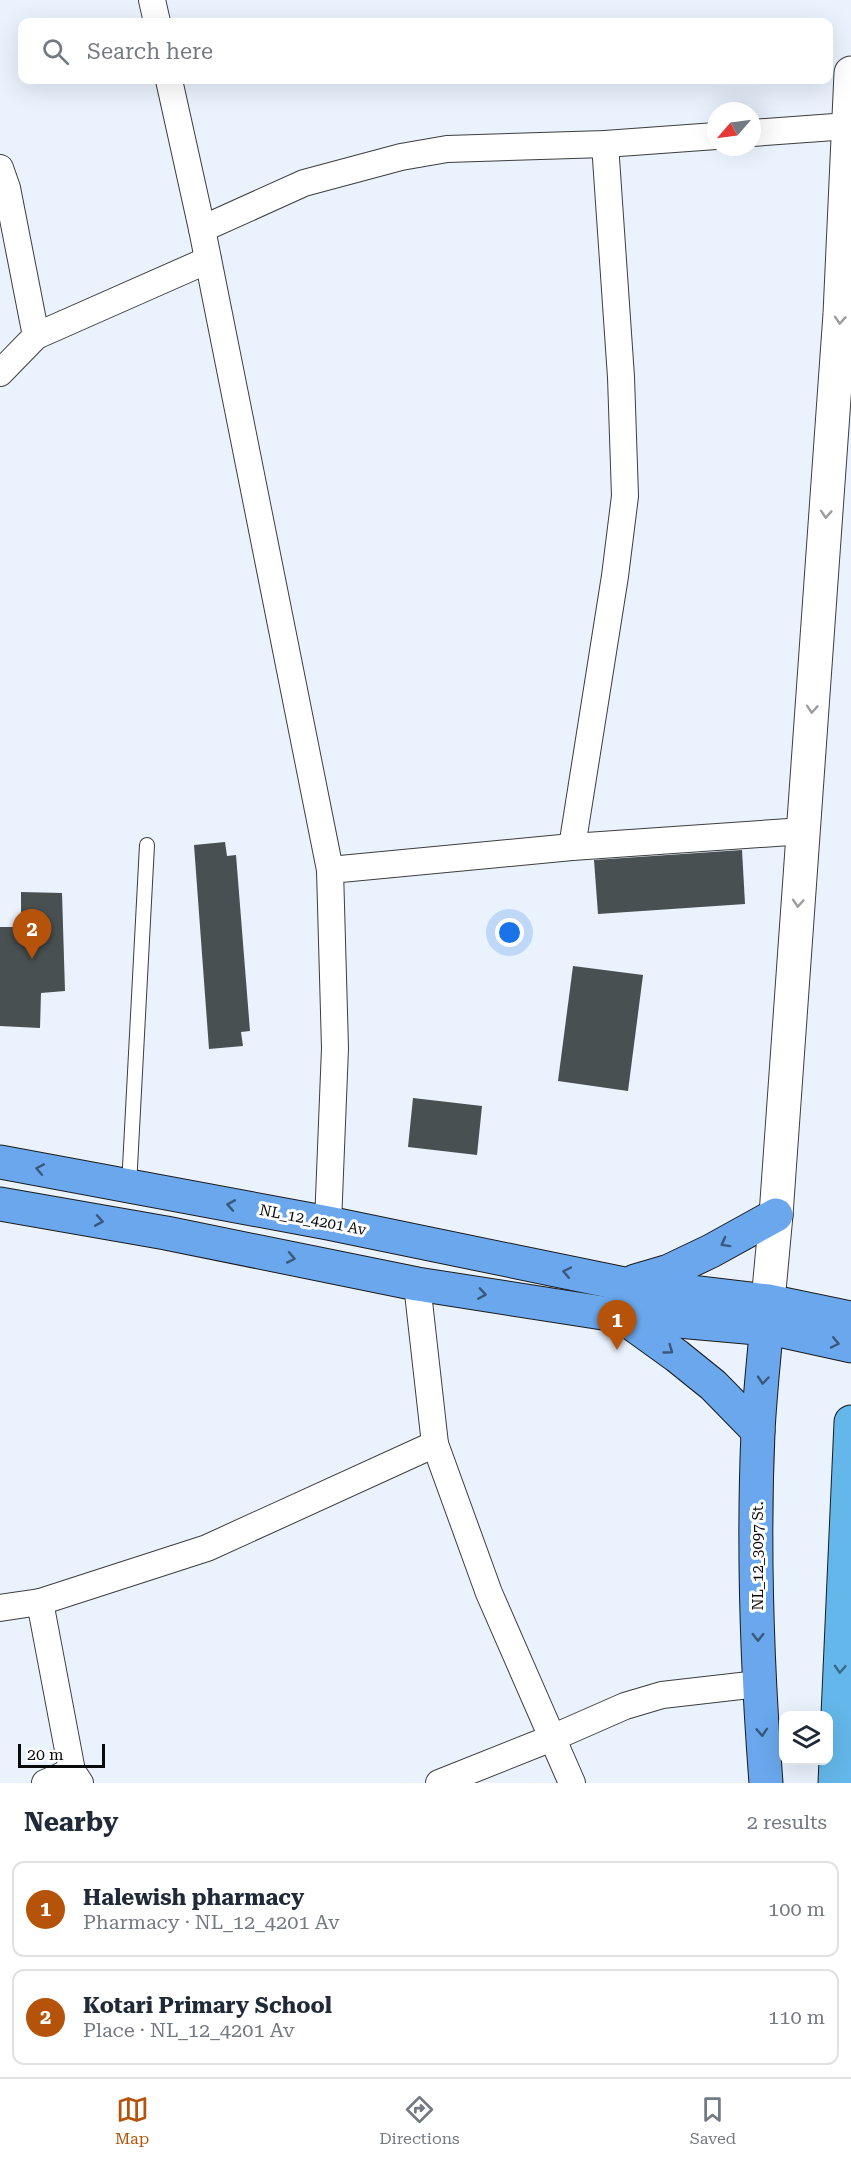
<!DOCTYPE html>
<html lang="en">
<head>
<meta charset="utf-8">
<style>
	body { margin:0; font-family:"Roboto Serif",serif; background:#f2f2f3; color:#1f2937 }
	.controls { position:absolute; right:18px; bottom:18px; display:grid; overflow:hidden; border-radius:12px; box-shadow:0 6px 24px #0002 }
	.controls button { width:54px; height:54px; display:grid; place-items:center; padding:0; border:0; border-bottom:2px solid #e0e1e3; background:#fff; color:#1f2937; font:30px sans-serif }
	.compass { position:absolute; left:707px; top:102px; width:54px; height:54px; border-radius:50%; background:#fff; box-shadow:0 6px 24px #0002; rotate:242deg }
	.scale { position:absolute; left:18px; bottom:15px; width:87px; box-sizing:border-box; padding-left:6px; border:3px solid #0a0a0a; border-top:0; font-size:16px; line-height:21px; white-space:nowrap; color:#0a0a0a; -webkit-text-stroke:4px #fff; paint-order:stroke }
	.you { position:absolute; left:510px; top:933px; width:21px; height:21px; margin:-15px; border:4px solid #fff; border-radius:50%; background:#1a73e8; box-shadow:0 0 0 9px #1a73e833 }
	.badge { display:grid; place-items:center; width:39px; height:39px; border-radius:50%; background:#b45309; color:#fff; font-size:20px; font-weight:700 }
	.pin { position:absolute; translate:-50% -50px; filter:drop-shadow(0 2px 3px #0008) }
	.pin::after { content:''; position:absolute; top:32px; width:21px; height:18px; background:inherit; clip-path:polygon(0 0,100% 0,50% 100%) }
	.list { margin:0; padding:0; list-style:none }
	h2 { display:flex; justify-content:space-between; align-items:center; height:78px; margin:0; padding:0 24px; font-size:26px }
	h2 small { font-size:20px; font-weight:400; color:#747a83 }
	.list li { display:grid; grid-template-columns:39px 1fr auto; gap:18px; align-items:center; box-sizing:border-box; height:96px; margin:0 12px 12px; padding:0 12px; border:2px solid #e0e1e3; border-radius:12px }
	.list b { display:block; font-size:22px; white-space:nowrap }
	.list p { margin:0; font-size:20px; white-space:nowrap; color:#747a83 }
	.list em { font-size:20px; font-style:normal; color:#747a83 }
	.icon { flex:none; width:33px; height:33px; fill:none; stroke:currentColor; stroke-width:2; stroke-linecap:round; stroke-linejoin:round }
	.map { position:relative; flex:none; width:851px; height:1783px; overflow:hidden }
	.search { position:absolute; background:#fff; box-shadow:0 6px 24px #0002; left:18px; right:18px; top:18px; height:66px; display:flex; align-items:center; gap:15px; box-sizing:border-box; padding:0 21px; border-radius:12px; color:#747a83; font-size:22px }
	.sheet { height:294px; background:#fff }
	nav { display:flex; justify-content:space-around; align-items:center; box-sizing:border-box; height:84px; border-top:2px solid #e0e1e3; background:#fff; font-size:16px; color:#747a83 }
	nav a { display:grid; justify-items:center; gap:3px }
	nav .on { color:#b45309 }
	.map>svg:first-child { display:block }
	.building { fill:#485052 }
	.lines { fill:none; stroke-linecap:round; stroke-linejoin:round }
	.service-casing { stroke:#3d3d3d; stroke-width:16 }
	.minor-casing { stroke:#3d3d3d; stroke-width:28 }
	.tertiary-casing { stroke:#3d3d3d; stroke-width:35 }
	.primary-casing { stroke:#1b1b1b; stroke-width:35 }
	.trunk-casing { stroke:#1b1b1b; stroke-width:35 }
	.service { stroke:#fff; stroke-width:14 }
	.minor { stroke:#fff; stroke-width:26 }
	.tertiary { stroke:#fff; stroke-width:33 }
	.primary { stroke:#6aa7ec; stroke-width:33 }
	.trunk { stroke:#64b7ea; stroke-width:33 }
	.oneway { stroke:#9d9d9d }
	.oneway2 { stroke:#3a587b }
	.oneway3 { stroke:#3c6985 }
	.labels { text-anchor:middle; dominant-baseline:central; stroke-width:6; stroke-linejoin:round; paint-order:stroke }
	.street-label { font-size:15px; fill:#0a0a0a; stroke:#fff }
</style>
</head>
<body>
<div class="map">
<svg width="851" height="1783" viewBox="0 0 851 1783">
	<rect width="100%" height="100%" fill="#e9f2fd"/>
	<g class="building">
		<polygon points="225,842 227,856 236,855 250,1031 241,1032 243,1046 209,1049 194,845"/>
		<polygon points="742,850 745,904 598,914 594,860"/>
		<polygon points="21,892 62,893 65,991 41,993 40,1028 0,1026 0,927 21,927"/>
		<polygon points="573,966 643,975 628,1091 558,1081"/>
		<polygon points="413,1098 482,1106 477,1155 408,1147"/>
	</g>
	<g class="lines">
		<defs>
			<polyline id="service" points="129,1186 147,845"/>
			<g id="minor">
				<polyline points="152,0 157,22"/>
				<polyline points="169,80 202,229 330,870 335,1048 328,1223"/>
				<polyline points="752,133 848,126"/>
				<polyline points="0,168 7,188 36,336 0,373"/>
				<polyline points="202,229 304,183 401,157 447,149 605,144 716,136"/>
				<polyline points="36,336 208,260"/>
				<polyline points="572,847 615,576 625,496 621,377 605,144"/>
				<polyline points="330,870 572,847 804,831"/>
				<polyline points="417,1284 435,1444 489,1593 572,1783"/>
				<polyline points="40,1602 72,1771 80,1783"/>
				<polyline points="0,1608 40,1602 207,1548 435,1444"/>
				<polyline points="45,1783 72,1771"/>
				<polyline points="439,1783 552,1738 625,1706 662,1695 758,1684"/>
			</g>
			<polyline id="tertiary" points="768,1301 776,1215 840,314 851,73"/>
			<g id="primary">
				<polyline points="0,1162 328,1223 624,1284 768,1301 851,1318"/>
				<polyline points="0,1204 166,1233 417,1284 622,1316 778,1330 851,1346"/>
				<polyline points="635,1281 669,1271 711,1251 776,1215"/>
				<polyline points="623,1317 677,1356 713,1385 758,1431"/>
				<path d="M766 1783C757 1666 753 1548 758 1432 760 1391 765 1350 768 1309"/>
			</g>
			<polyline id="trunk" points="835,1783 851,1422"/>
		</defs>
		<use href="#service" class="service-casing"/>
		<use href="#minor" class="minor-casing"/>
		<use href="#tertiary" class="tertiary-casing"/>
		<use href="#primary" class="primary-casing"/>
		<use href="#trunk" class="trunk-casing"/>
		<use href="#service" class="service"/>
		<use href="#minor" class="minor"/>
		<use href="#tertiary" class="tertiary"/>
		<use href="#primary" class="primary"/>
		<use href="#trunk" class="trunk"/>
	</g>
	<defs><path id="oneway-chevron" d="M-2-3.5L2.5 0L-2 3.5" fill="none" stroke-width="1.6" stroke-linecap="round" stroke-linejoin="round" transform="scale(1.5)"/></defs>
	<g class="oneway">
		<use href="#oneway-chevron" transform="translate(840 320) rotate(94)"/>
		<use href="#oneway-chevron" transform="translate(826 514) rotate(94)"/>
		<use href="#oneway-chevron" transform="translate(812 709) rotate(94)"/>
		<use href="#oneway-chevron" transform="translate(798 903) rotate(94)"/>
	</g>
	<g class="oneway2">
		<use href="#oneway-chevron" transform="translate(40 1169) rotate(-169)"/>
		<use href="#oneway-chevron" transform="translate(231 1205) rotate(-170)"/>
		<use href="#oneway-chevron" transform="translate(99 1221) rotate(10)"/>
		<use href="#oneway-chevron" transform="translate(725 1243) rotate(151)"/>
		<use href="#oneway-chevron" transform="translate(291 1258) rotate(11)"/>
		<use href="#oneway-chevron" transform="translate(567 1272) rotate(-168)"/>
		<use href="#oneway-chevron" transform="translate(482 1294) rotate(9)"/>
		<use href="#oneway-chevron" transform="translate(835 1343) rotate(12)"/>
		<use href="#oneway-chevron" transform="translate(669 1350) rotate(36)"/>
		<use href="#oneway-chevron" transform="translate(763 1380) rotate(95)"/>
		<use href="#oneway-chevron" transform="translate(758 1637) rotate(90)"/>
		<use href="#oneway-chevron" transform="translate(762 1732) rotate(86)"/>
	</g>
	<use class="oneway3" href="#oneway-chevron" transform="translate(840 1669) rotate(93)"/>
	<g class="labels">
		<g class="street-label">
			<text transform="translate(313 1220) rotate(11)">NL_12_4201 Av</text>
			<text transform="translate(758 1556) rotate(-90)">NL_12_3097 St.</text>
		</g>
	</g>
</svg>
<div class="controls">
<button><svg class="icon" aria-label="layers" viewBox="0 0 24 24"><path d="M12 4l9 5-9 5-9-5zM3 14l9 5 9-5"/></svg></button>
</div>
<svg class="compass" viewBox="-18 -18 36 36"><path d="M0-13l5 13h-10z" fill="#e53935"/><path d="M0 13l5-13h-10z" fill="#747a83"/></svg>
<div class="scale">20 m</div>
<div class="you"></div>
<div class="pin badge" style="left:617px;top:1350px">1</div>
<div class="pin badge" style="left:32px;top:959px">2</div>
<div class="search"><svg class="icon" aria-label="search" viewBox="0 0 24 24"><circle cx="10" cy="10" r="6"/><path d="M15 15l6 6"/></svg>Search here</div>
</div>
<section class="sheet">
<h2>Nearby<small>2 results</small></h2>
<ul class="list">
<li><span class="badge">1</span><div><b>Halewish pharmacy</b><p>Pharmacy · NL_12_4201 Av</p></div><em>100 m</em></li>
<li><span class="badge">2</span><div><b>Kotari Primary School</b><p>Place · NL_12_4201 Av</p></div><em>110 m</em></li>
</ul>
</section>
<nav>
<a class="on"><svg class="icon" aria-label="map" viewBox="0 0 24 24"><path d="M3 6l6-2 6 2 6-2v14l-6 2-6-2-6 2zM9 4v14M15 6v14"/></svg>Map</a>
<a><svg class="icon" aria-label="directions" viewBox="0 0 24 24"><path d="M12 3l9 9-9 9-9-9zM9 14v-3h6M13 9l2 2-2 2"/></svg>Directions</a>
<a><svg class="icon" aria-label="saved" viewBox="0 0 24 24"><path d="M7 4h10v16l-5-4-5 4z"/></svg>Saved</a>
</nav>
</body>
</html>
